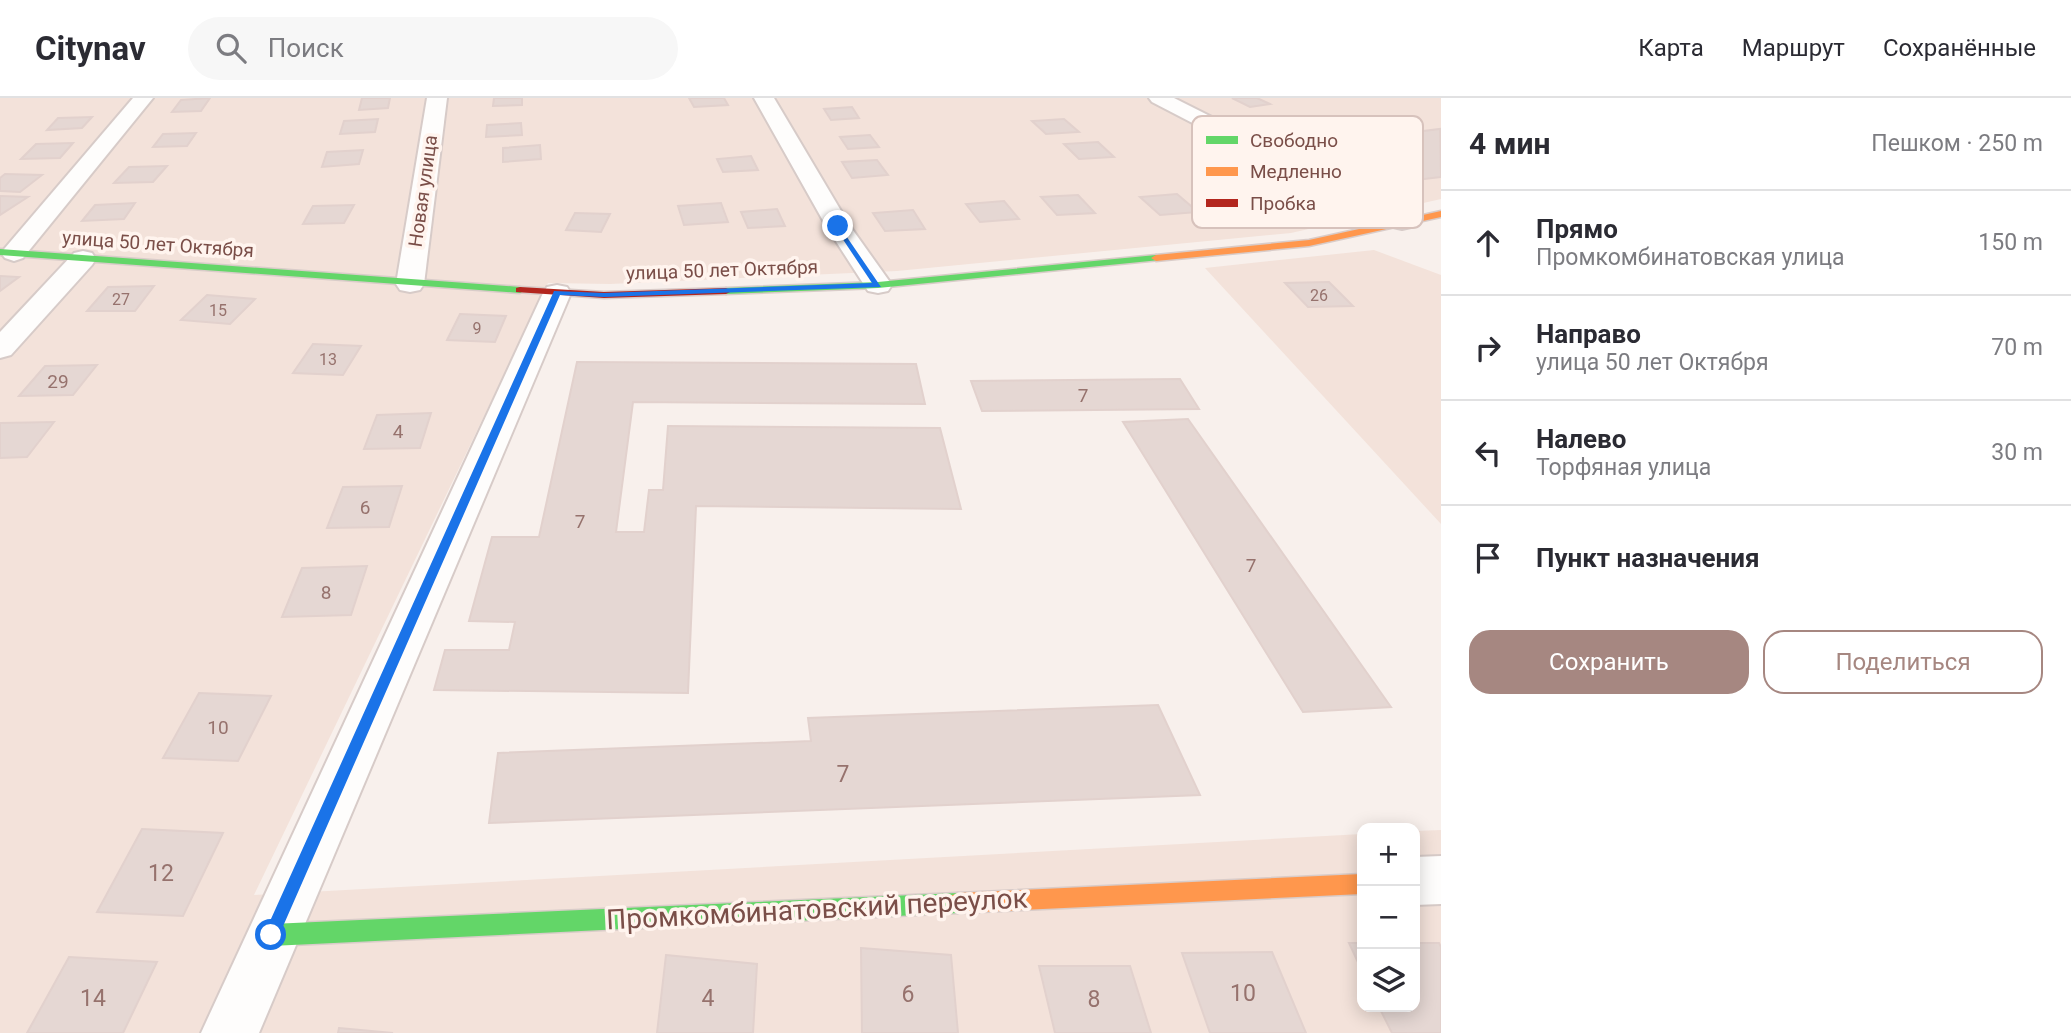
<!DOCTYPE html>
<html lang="ru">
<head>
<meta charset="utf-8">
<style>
	body { margin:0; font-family:Roboto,sans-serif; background:#f7f7f7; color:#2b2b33 }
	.controls { position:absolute; right:21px; bottom:21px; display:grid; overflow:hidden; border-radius:14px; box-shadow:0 4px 18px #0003 }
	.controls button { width:63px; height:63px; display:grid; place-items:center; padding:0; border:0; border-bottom:2px solid #e1e1e2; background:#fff; color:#2b2b33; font:35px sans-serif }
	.stop { position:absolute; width:21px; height:21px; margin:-16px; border:5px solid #1a73e8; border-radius:50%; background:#fff }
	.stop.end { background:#1a73e8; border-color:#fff; box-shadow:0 2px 7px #0008 }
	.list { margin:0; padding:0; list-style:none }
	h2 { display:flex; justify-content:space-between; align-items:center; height:91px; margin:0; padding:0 28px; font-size:30px }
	h2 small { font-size:23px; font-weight:400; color:#7c7c81 }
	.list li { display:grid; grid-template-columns:46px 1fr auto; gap:21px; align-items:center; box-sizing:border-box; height:105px; padding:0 28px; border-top:2px solid #e1e1e2 }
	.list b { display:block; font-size:26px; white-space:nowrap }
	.list p { margin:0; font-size:23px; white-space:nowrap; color:#7c7c81 }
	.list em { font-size:23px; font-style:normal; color:#7c7c81 }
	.actions { display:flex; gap:14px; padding:21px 28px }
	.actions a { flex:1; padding:16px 0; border:2px solid #a68781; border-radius:21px; text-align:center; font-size:24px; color:#a68781 }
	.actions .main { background:#a68781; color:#fff }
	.icon { flex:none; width:38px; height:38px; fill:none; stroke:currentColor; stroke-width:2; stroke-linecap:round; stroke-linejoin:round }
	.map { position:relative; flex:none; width:1441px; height:935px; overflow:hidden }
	header { display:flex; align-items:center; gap:42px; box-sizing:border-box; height:98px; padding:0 35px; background:#fff; border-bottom:2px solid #e1e1e2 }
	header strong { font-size:33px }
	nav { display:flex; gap:38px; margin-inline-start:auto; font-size:24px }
	.search { width:490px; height:63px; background:#f7f7f7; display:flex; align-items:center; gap:18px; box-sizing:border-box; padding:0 24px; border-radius:38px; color:#7c7c81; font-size:26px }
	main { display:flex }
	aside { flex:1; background:#fff }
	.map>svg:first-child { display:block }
	.residential { fill:#f3e2da }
	.building { fill:#e5d7d3; stroke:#e2d1cd; stroke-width:2 }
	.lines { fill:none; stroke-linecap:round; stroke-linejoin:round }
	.street-casing { stroke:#d7cbc8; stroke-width:4 }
	.fast-casing { stroke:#d9ccc9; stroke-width:3 }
	.slow-casing { stroke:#d9ccc9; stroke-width:3 }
	.jam-casing { stroke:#d9ccc9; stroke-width:3 }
	.street { fill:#fefdfc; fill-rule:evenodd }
	.fast { fill:#63d668; fill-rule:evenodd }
	.slow { fill:#ff974d; fill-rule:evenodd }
	.jam { fill:#b3261e; fill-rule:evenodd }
	.route { fill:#1a73e8 }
	.labels { text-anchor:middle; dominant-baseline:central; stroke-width:7; stroke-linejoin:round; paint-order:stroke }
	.far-number-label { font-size:16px; fill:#96726d }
	.far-street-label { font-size:19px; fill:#7a4e48; stroke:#fff4ee }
	.number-label { font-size:19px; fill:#96726d }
	.near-number-label { font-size:23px; fill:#96726d }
	.near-street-label { font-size:28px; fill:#7a4e48; stroke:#fff4ee }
	.key { fill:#fff4ee; stroke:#d7c2bc; stroke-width:2 }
	.key-label { font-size:19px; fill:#7a4e48 }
</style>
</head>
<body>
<header>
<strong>Citynav</strong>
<div class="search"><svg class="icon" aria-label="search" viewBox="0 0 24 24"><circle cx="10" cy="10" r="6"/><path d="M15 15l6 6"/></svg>Поиск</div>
<nav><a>Карта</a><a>Маршрут</a><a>Сохранённые</a></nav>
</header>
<main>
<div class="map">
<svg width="1441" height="935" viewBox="0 0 1441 935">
	<rect width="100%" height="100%" fill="#f8f0ec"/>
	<g class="residential">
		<polygon points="0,0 1441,0 1441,101 1291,135 897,173 610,186 548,185 254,797 1362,736 1362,909 1415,909 1415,733 1441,732 1441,935 0,935"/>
		<polygon points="1374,152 1441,177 1441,426 1205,170"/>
	</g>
	<g class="building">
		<polygon points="210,0 201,13 172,14 181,2"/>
		<polygon points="362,0 390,0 388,10 359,12"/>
		<polygon points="494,0 522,0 522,7 493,8"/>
		<polygon points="689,0 724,0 728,7 694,9"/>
		<polygon points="1232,0 1257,0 1270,6 1250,9"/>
		<polygon points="852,9 859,20 831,22 824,11"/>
		<polygon points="92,19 82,30 47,32 58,20"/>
		<polygon points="378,21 375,34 340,36 344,23"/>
		<polygon points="1064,21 1079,34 1046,36 1032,23"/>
		<polygon points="521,25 522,37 486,39 487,27"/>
		<polygon points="1440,31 1441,79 1382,86 1313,49 1306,50 1294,43 1316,40 1325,45"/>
		<polygon points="196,35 187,48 153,49 163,36"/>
		<polygon points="870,37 879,49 848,51 840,39"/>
		<polygon points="1098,44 1114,59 1079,61 1064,46"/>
		<polygon points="73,45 60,60 21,61 36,46"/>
		<polygon points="540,47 541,61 503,64 503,50"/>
		<polygon points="363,52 359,66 322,69 327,54"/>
		<polygon points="751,58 758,72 723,74 717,61"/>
		<polygon points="877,62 888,77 852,80 842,64"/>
		<polygon points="167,68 153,84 114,85 129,69"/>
		<polygon points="5,76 42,77 20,94 0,93 0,80"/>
		<polygon points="1177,96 1198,114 1160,117 1140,99"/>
		<polygon points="1078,97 1095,115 1057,117 1041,99"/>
		<polygon points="0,98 28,99 0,117"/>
		<polygon points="1004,103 1019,121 980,124 966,106"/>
		<polygon points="135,105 124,121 82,123 95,107"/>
		<polygon points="721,105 728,124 684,127 678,108"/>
		<polygon points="354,107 344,125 303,126 313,108"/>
		<polygon points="777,111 785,128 748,130 741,114"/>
		<polygon points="913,112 925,131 885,133 873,115"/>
		<polygon points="575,115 610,116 601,134 566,132"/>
		<polygon points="0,178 19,179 0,193"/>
		<polygon points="1329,184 1353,208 1308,209 1285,185"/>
		<polygon points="154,188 135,213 87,213 108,189"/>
		<polygon points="207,197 255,201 230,226 181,222"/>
		<polygon points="460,216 506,218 495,244 447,242"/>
		<polygon points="313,246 361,248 343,277 293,275"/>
		<polygon points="577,264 916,266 925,306 633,304 616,434 644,434 649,392 663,392 668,328 940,330 961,411 696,408 688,595 434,592 445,552 509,552 515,524 469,523 492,439 539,439"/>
		<polygon points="97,267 73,297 19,298 45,268"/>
		<polygon points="1180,281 1199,311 982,313 971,283"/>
		<polygon points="431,315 420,350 364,351 377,317"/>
		<polygon points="1188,321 1391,609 1303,614 1123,324"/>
		<polygon points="54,324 27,359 0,360 0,325"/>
		<polygon points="402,388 389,429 327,430 343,389"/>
		<polygon points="367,468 351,517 282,519 302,470"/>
		<polygon points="199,595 271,598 238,663 163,660"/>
		<polygon points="1158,607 1200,697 489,725 498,655 811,643 808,620"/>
		<polygon points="142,731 223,735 183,818 97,814"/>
		<polygon points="1349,845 1362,845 1362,873"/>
		<polygon points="1415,845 1439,845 1441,849 1441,935 1392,935 1379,909 1415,909"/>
		<polygon points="861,850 951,857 958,935 862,935"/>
		<polygon points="1272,854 1306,935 1210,935 1182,855"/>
		<polygon points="666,857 757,866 753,935 657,935"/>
		<polygon points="69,859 157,864 123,935 27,935"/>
		<polygon points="1039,868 1130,868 1151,935 1055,935"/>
		<polygon points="339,930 393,935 338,935"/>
	</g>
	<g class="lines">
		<defs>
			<g id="street">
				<polygon points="133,0 153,0 23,160 14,163 5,160 1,155 5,150"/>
				<polygon points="427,0 447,0 424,186 420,192 410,194 400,192 396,186"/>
				<polygon points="754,0 774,0 850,128 892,187 888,193 878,195 868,193 826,128"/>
				<polygon points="1149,0 1174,0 1411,119 1414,124 1411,129 1402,131 1393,129 1152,4"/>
				<polygon points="83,153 92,155 96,161 92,167 11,257 0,260 0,234 74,155"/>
				<polygon points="557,187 567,189 571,195 259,935 201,935 543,195 547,189"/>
				<polygon points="1441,758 1441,806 1415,807 1415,759"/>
			</g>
			<g id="fast">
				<polygon points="0,151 520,189 526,192 520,195 0,157"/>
				<polygon points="1156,157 1161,160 1160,162 878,190 726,196 720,193 726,190 878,184"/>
				<polygon points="958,795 966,798 969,805 966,812 958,815 271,848 263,844 260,837 263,830 271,826"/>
			</g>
			<g id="slow">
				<polygon points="1441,113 1441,119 1309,148 1156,163 1151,160 1156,157 1309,142"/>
				<polygon points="1362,776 1362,796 958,815 950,812 947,805 950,798 958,795"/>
			</g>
			<polygon id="jam" points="520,189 604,194 726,190 732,193 726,196 604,200 516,194 516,190"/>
		</defs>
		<use href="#street" class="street-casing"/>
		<use href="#fast" class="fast-casing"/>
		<use href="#slow" class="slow-casing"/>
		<use href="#jam" class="jam-casing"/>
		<use href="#street" class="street"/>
		<use href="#fast" class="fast"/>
		<use href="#slow" class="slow"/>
		<use href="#jam" class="jam"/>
	</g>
	<polygon class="route" points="838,126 881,189 604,199 560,197 277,842 271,845 266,842 264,837 266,832 554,193 604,195 872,185 834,128"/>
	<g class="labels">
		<g class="far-number-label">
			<text x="1319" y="197">26</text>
			<text x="121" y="201">27</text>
			<text x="218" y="212">15</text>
			<text x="477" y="230">9</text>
			<text x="328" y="261">13</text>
		</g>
		<g class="far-street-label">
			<text transform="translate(423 93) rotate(-82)">Новая улица</text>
			<text transform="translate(158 146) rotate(4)">улица 50 лет Октября</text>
			<text transform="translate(722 172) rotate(-2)">улица 50 лет Октября</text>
		</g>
		<g class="number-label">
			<text x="58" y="283">29</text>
			<text x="1083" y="297">7</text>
			<text x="398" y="333">4</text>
			<text x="365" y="409">6</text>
			<text x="580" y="423">7</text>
			<text x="1251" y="467">7</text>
			<text x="326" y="494">8</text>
			<text x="218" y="629">10</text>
		</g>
		<g class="near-number-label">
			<text x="843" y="676">7</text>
			<text x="161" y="775">12</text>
			<text x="1243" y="895">10</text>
			<text x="908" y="896">6</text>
			<text x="93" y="900">14</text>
			<text x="708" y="900">4</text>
			<text x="1094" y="901">8</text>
		</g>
		<g class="near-street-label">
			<text transform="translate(817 811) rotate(-3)">Промкомбинатовский переулок</text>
		</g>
	</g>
	<rect x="1192" y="18" width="231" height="112" rx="10" class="key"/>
	<rect x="1206" y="38" width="32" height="8" fill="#63d668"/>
	<rect x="1206" y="69" width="32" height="9" fill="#ff974d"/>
	<rect x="1206" y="101" width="32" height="8" fill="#b3261e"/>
	<g class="key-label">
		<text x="1250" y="49">Свободно</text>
		<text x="1250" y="80">Медленно</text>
		<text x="1250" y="112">Пробка</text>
	</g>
</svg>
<div class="controls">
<button>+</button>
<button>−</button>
<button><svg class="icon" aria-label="layers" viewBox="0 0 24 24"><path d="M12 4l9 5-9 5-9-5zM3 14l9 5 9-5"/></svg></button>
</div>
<div class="stop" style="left:271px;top:837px"></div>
<div class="stop end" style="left:838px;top:128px"></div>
</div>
<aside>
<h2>4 мин<small>Пешком · 250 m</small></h2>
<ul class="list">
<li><svg class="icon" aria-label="ahead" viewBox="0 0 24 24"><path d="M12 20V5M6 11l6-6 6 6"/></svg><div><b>Прямо</b><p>Промкомбинатовская улица</p></div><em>150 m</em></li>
<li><svg class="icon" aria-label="right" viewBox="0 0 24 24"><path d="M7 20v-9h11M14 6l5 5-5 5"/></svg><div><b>Направо</b><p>улица 50 лет Октября</p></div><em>70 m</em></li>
<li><svg class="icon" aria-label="left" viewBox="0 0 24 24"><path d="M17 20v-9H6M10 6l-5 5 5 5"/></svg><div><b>Налево</b><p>Торфяная улица</p></div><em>30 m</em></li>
<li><svg class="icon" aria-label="arrive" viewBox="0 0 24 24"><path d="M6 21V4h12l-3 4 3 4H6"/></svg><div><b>Пункт назначения</b></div></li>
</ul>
<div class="actions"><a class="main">Сохранить</a><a>Поделиться</a></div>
</aside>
</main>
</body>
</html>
